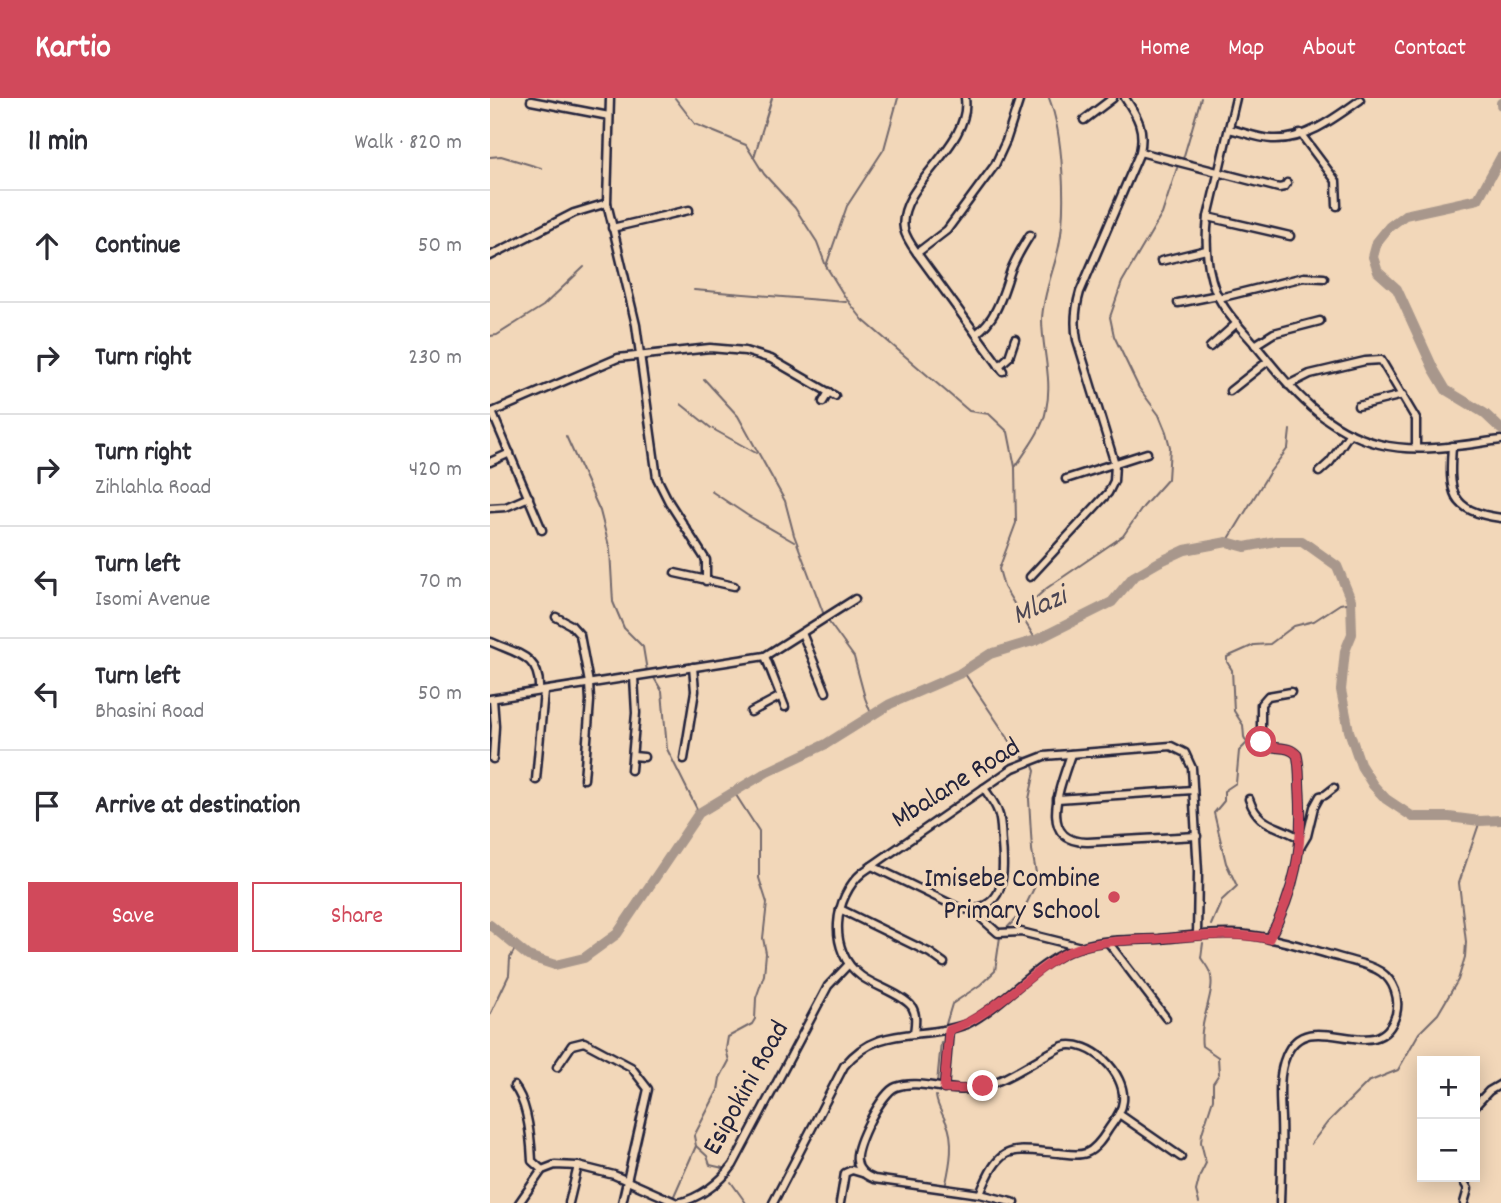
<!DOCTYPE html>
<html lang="en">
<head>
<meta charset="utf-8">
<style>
	body { margin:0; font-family:Dekko,sans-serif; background:#f7f7f7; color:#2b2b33 }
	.controls { position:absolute; right:21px; bottom:21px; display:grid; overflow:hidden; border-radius:0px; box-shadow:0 4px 18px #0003 }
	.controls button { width:63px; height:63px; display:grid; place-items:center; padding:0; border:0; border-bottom:2px solid #e1e1e2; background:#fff; color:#2b2b33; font:35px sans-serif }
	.stop { position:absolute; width:21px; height:21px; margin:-16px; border:5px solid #d1495b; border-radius:50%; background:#fff }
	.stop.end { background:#d1495b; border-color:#fff; box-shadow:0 2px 7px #0008 }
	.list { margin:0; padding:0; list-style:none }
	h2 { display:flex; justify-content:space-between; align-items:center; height:91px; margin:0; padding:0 28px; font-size:30px }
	h2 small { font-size:23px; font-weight:400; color:#7c7c81 }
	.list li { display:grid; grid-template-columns:46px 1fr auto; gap:21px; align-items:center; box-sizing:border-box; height:112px; padding:0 28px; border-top:2px solid #e1e1e2 }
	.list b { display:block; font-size:26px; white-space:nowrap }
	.list p { margin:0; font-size:23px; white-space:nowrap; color:#7c7c81 }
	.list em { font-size:23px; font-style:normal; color:#7c7c81 }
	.actions { display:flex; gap:14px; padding:21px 28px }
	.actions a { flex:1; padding:16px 0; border:2px solid #d1495b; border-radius:0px; text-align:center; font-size:24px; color:#d1495b }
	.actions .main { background:#d1495b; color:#fff }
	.icon { flex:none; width:38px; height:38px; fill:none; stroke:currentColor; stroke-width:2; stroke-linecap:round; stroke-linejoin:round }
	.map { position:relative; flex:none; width:1011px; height:1105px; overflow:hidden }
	header { display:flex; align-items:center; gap:42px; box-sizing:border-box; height:98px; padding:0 35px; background:#d1495b; color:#fff }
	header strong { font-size:33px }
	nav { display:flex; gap:38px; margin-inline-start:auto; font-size:24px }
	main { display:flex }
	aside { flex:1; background:#fff }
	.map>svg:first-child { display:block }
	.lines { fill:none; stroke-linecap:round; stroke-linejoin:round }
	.stream { stroke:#72686c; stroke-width:2 }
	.river { stroke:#a8978c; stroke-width:10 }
	.minor-casing { stroke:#22223b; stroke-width:11 }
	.minor { stroke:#f2d7b9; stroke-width:6 }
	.route { stroke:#d1495b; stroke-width:9 }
	.poi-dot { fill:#d1495b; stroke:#f2d7b9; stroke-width:2.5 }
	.labels { text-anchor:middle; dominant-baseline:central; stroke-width:6; stroke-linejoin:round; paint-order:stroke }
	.street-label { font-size:28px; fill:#22223b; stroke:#f2d7b9 }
	.poi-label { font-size:28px; fill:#22223b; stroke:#f2d7b9; text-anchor:end }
	.water-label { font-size:30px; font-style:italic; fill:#4a4553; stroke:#f2d7b9 }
</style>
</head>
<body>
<header>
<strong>Kartio</strong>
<nav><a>Home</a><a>Map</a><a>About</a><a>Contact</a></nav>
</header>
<main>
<aside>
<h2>11 min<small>Walk · 820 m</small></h2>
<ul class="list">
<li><svg class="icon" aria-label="ahead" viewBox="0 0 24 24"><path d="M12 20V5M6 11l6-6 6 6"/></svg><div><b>Continue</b></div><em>50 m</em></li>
<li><svg class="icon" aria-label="right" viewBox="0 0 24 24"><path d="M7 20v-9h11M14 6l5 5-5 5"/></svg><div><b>Turn right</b></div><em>230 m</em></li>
<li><svg class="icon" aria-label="right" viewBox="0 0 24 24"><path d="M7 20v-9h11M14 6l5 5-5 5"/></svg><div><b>Turn right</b><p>Zihlahla Road</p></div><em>420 m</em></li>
<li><svg class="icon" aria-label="left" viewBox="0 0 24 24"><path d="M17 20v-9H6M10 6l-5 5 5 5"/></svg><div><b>Turn left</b><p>Isomi Avenue</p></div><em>70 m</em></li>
<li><svg class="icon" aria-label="left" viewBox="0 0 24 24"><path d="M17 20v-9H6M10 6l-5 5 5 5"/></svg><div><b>Turn left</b><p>Bhasini Road</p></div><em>50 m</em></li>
<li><svg class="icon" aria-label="arrive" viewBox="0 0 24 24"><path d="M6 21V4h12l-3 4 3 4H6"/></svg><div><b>Arrive at destination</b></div></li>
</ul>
<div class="actions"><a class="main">Save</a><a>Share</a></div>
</aside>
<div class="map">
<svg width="1011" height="1105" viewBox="0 0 1011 1105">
	<rect width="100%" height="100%" fill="#f2d7b9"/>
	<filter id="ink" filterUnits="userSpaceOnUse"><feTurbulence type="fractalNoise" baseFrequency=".0143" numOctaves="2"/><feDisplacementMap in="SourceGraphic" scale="14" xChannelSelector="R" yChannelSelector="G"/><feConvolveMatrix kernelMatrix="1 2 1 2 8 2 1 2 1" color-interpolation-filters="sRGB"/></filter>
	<g filter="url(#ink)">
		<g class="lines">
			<g class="stream">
				<polyline points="185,0 205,26 256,47 274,76 305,110 327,144 336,168 355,199 373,222 479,313 499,316 518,334 525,369 526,425 509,471 514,489 546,542"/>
				<polyline points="0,59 11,58 51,70"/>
				<polyline points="264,59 282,0"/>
				<polyline points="693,61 711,0"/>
				<polyline points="336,168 357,108 394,51 408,0"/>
				<polyline points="204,192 356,204"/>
				<polyline points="0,238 7,237 53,208 94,169"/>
				<polyline points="214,281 248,318 295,403 304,437 334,517"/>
				<polyline points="191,306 221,330 266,355"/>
				<polyline points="76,338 110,413 120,452 123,504 134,530 153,549 157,573"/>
				<path d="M526 368C537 351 553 331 556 312 563 281 552 252 552 221 553 196 564 172 569 148 577 110 573 36 559 0"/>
				<polyline points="221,393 257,417 304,444"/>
				<polyline points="737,444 779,375 798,350 800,332"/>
				<polyline points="530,514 557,490 633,438 653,409 678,381 680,349 676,334 669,317 649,290 624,238 620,219 632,184 672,116 687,70"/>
				<polyline points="338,523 364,559 375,600 382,618"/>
				<polyline points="473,573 526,652 533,659 540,661 545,673 539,701 542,752 546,775 545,788 533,813 515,832"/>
				<polyline points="164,580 172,593 177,651 209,715"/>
				<polyline points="721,827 732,802 747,788 736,765 724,715 734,703 734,693 746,685 749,653 757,645 754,639 753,627 744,613 742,572 737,564 737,559 764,547 780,546 804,528 824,523 850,506 861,504"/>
				<polyline points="0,917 19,877 20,860 26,849"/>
				<polyline points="456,926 462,906 490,887 505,873 510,839"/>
				<polyline points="447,985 451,944"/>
				<path d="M446 998C447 1008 452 1015 456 1024 465 1042 460 1067 456 1085"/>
				<polyline points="821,1046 837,1025 878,984 908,972 929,935 948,916 968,882 975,859 976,844 969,785 990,723"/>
				<polyline points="233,1070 220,1067 217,1058 206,1048 204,1038 228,992 230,980 239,963 236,951 238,939 262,926 265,921 266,900 274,877 276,855 273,840 277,805 269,780 269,733 244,694"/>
				<polyline points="241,1084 256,1105"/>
				<polyline points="183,1100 206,1048"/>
				<path d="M709 1105 706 1093 710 1077 716 1065 711 1044 712 1035 723 1001V985L729 976 728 959 712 948C708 924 727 892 720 875 718 869 714 865 711 860L713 845"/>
			</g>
			<g class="river">
				<polyline points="1011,5 1011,7"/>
				<polyline points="1011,59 988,101 915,117 899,129 887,144 883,159 888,174 907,191 943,270 956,292 994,315 1011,331"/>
				<polyline points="0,827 38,858 65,867 94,860 127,836 209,715 277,674 336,646 400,606 469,576 500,556 546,542 622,504 643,479 669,464 695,452 737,444 755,449 786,443 812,443 847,468 861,502 862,536 855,553 851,592 859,633 871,668 883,687 896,701 923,719 959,719 990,723 1011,722"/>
			</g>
			<defs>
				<g id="minor">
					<polyline points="120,0 117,105 146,227 167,380 179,404 216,462 216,483"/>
					<path d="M475 0C482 49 406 88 414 131 416 140 422 148 427 155L513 273"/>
					<path d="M746 0 718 119C715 145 716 168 725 192 733 212 749 228 763 244 799 288 831 331 889 346 929 356 971 347 1011 342"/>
					<polyline points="41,3 119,18"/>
					<polyline points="594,22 623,0"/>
					<path d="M739 31C753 34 767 40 782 41 815 43 845 20 870 2"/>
					<polyline points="810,35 846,83 847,108"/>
					<polyline points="650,54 789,90 794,89 797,85"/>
					<polyline points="718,119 800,138"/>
					<polyline points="122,130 199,112"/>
					<polyline points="427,155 457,132 505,67 516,43 530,0"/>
					<polyline points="0,158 84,115 117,105"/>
					<polyline points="671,163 716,152"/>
					<polyline points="729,200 814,179 834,180"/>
					<polyline points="688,205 728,197"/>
					<path d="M486 236C508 219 512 197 521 172 526 160 533 148 540 137"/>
					<polyline points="765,247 784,235 830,223"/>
					<polyline points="720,249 747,225"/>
					<polyline points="509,268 519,259 525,241"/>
					<polyline points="798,287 820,276 875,263 891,262 926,321 926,350"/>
					<polyline points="740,293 778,263"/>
					<polyline points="333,304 339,294"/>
					<polyline points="868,308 913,297"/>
					<polyline points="2,314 52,432"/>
					<polyline points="0,315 128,260 220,250 255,253 281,261 345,298"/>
					<path d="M962 348C959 394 959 413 1011 420"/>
					<polyline points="0,364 20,355"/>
					<polyline points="829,374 840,364 860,335"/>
					<polyline points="576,381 657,355"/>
					<polyline points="0,410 16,409 39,399"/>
					<polyline points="185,475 244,488"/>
					<path d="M540 479 618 395 624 383 625 366 587 242C584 225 585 211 590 194L650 54C655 31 648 19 635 0"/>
					<polyline points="66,519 81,527 90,537 99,585 100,603 94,681"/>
					<polyline points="312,535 336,594"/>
					<path d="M1 544C28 556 51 558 49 593"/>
					<polyline points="275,558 295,609"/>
					<polyline points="0,601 275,558 365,501"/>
					<polyline points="3,601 5,628 3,661"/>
					<polyline points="261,614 291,598"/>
					<path d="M581 656C572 684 545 745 598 744L707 738"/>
					<polyline points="143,658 154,659"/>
					<polyline points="194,661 205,593 203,569"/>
					<polyline points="141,672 146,615 144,579"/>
					<polyline points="46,682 54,593"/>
					<polyline points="567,701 703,692"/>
					<path d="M759 701C769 730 788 726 811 741"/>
					<polyline points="811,748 817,738 824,709 830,698 835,697 844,690"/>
					<path d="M382 768 471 811C515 814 515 779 512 746 511 736 512 724 508 714 505 705 499 698 494 690"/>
					<polyline points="350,811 440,855 454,865"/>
					<polyline points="481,811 508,835 531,834 591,849"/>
					<path d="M779 841C806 792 813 749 810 695 809 682 810 669 807 657 797 645 782 654 771 644V606L778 598 801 594"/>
					<polyline points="618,844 676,920"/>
					<path d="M424 936C425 927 427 917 422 909 412 896 384 888 371 878 337 853 343 799 373 774L523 670 554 658 681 648 695 655 702 670 708 774 707 837"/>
					<polyline points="67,969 82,947 94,944 141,969 158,991 132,1105"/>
					<path d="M24 988C38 1005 41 1041 42 1063L52 1072"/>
					<polyline points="454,991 459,932"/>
					<polyline points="985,1008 999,993 1011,986"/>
					<polyline points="629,1016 691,1059"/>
					<polyline points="971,1079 978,1091 974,1105"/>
					<path d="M490 1096C511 1045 518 1051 569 1055 578 1056 588 1058 596 1055 606 1051 613 1040 618 1032 624 1023 632 1014 633 1003 636 975 601 941 573 948 545 961 517 984 486 990 460 996 430 980 406 989 392 994 364 1048 367 1063 368 1073 376 1078 384 1081L490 1096 525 1105"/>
					<path d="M29 1105 52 1072 65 1067 88 1068 124 1077 187 1105C209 1101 231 1084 243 1067L338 888 358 867"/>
					<polyline points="79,1105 88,1068"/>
					<path d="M283 1105 354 968C389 925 431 943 477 926 517 905 546 863 590 849 615 841 643 842 669 841 693 839 718 835 743 836 779 837 816 850 851 860 864 864 879 866 891 874 904 883 910 900 906 916 889 975 818 903 796 958 788 976 790 1001 791 1020 792 1048 791 1077 790 1105"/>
					<polyline points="350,1105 355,1075 362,1072 372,1075"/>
				</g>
			</defs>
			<use href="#minor" class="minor-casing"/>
			<use href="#minor" class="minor"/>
		</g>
	</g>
	<g class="lines" filter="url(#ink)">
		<path class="route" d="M493 988 482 991H454L459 932C501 918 532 882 569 859 598 841 635 843 668 841 706 838 742 834 779 841 806 792 813 749 810 695 809 682 810 669 807 657 797 645 782 654 771 644"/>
	</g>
	<circle class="poi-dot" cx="624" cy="799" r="7"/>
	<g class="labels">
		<g class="street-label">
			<text transform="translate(467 687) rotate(-32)">Mbalane Road</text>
			<text transform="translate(258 991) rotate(-61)">Esipokini Road</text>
		</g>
		<g class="poi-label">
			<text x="610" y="783">Imisebe Combine<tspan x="610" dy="32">Primary School</tspan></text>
		</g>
		<g class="water-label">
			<text transform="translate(550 510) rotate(-23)">Mlazi</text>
		</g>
	</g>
</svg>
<div class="controls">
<button>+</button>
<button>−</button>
</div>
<div class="stop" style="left:771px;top:644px"></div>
<div class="stop end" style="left:493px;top:988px"></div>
</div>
</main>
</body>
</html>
